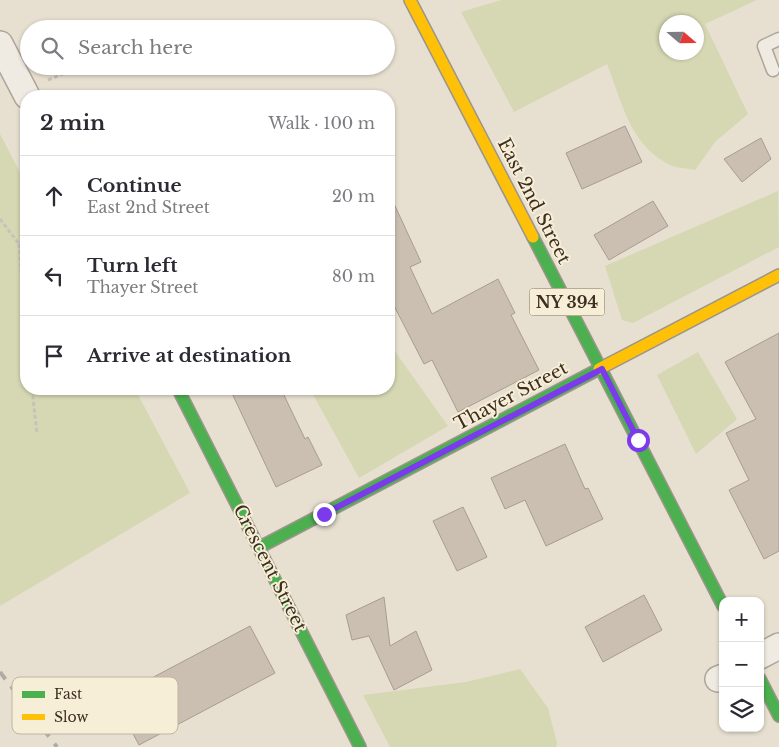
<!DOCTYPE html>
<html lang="en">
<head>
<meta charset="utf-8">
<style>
	body { margin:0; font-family:"Libre Baskerville",serif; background:#f2f2f3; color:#2b2b33 }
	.controls { position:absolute; right:15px; bottom:15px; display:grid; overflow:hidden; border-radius:10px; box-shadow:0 1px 4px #0004 }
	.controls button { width:45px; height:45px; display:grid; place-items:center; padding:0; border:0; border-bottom:1px solid #e1e1e2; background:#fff; color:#2b2b33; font:25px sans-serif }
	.compass { position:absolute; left:659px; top:15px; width:45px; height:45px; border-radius:50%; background:#fff; box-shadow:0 1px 4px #0004; rotate:110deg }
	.stop { position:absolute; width:15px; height:15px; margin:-11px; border:4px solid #7c3aed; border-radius:50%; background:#fff }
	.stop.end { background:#7c3aed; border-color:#fff; box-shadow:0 1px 5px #0008 }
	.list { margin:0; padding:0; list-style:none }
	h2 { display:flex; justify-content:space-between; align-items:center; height:65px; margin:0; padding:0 20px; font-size:21px }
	h2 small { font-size:16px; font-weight:400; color:#7c7c81 }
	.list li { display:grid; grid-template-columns:32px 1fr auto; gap:15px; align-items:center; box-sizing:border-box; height:80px; padding:0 20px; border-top:1px solid #e1e1e2 }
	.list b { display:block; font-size:19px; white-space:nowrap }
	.list p { margin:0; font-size:16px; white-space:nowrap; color:#7c7c81 }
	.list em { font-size:16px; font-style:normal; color:#7c7c81 }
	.icon { flex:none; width:28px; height:28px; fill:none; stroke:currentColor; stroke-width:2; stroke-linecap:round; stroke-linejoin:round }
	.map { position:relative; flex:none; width:779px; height:747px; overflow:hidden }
	.search { position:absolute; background:#fff; box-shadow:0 1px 4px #0004; left:20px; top:20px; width:375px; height:55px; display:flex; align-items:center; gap:12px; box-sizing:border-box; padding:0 18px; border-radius:28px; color:#7c7c81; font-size:19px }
	.panel { position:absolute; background:#fff; box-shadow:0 1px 4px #0004; left:20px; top:90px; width:375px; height:305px; border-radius:20px }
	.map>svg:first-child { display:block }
	.green { fill:#d6d7b3; fill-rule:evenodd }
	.building { fill:#cbbfb2; stroke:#a89c90 }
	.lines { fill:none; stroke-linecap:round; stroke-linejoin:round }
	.lane-casing { stroke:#ada599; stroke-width:15 }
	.street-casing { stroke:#ada599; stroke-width:28 }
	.fast-casing { stroke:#9c958a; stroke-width:14 }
	.slow-casing { stroke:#9c958a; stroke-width:14 }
	.path { stroke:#c8c2b9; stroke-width:3; stroke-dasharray:4 2.5; stroke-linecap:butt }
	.lane { stroke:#efebe3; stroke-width:12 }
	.street { stroke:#efebe3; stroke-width:25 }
	.fast { stroke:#4caf50; stroke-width:11 }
	.slow { stroke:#ffc107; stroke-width:11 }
	.rail { stroke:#afaaa2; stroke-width:4; stroke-dasharray:9 9; stroke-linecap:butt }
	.route { stroke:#7c3aed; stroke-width:6 }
	.labels { text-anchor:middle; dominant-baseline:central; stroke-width:4; stroke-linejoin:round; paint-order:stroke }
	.shield { fill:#f7eed8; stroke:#756857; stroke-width:1 }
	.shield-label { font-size:16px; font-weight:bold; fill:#3d2e20 }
	.street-label { font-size:18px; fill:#3d2e20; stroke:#f7eed8 }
	.key { fill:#f7eed8; stroke:#bfb4a1; stroke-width:1 }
	.key-label { font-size:14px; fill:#3d2e20 }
</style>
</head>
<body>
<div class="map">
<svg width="779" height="747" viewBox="0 0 779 747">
	<rect width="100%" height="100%" fill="#e7e0d1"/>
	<g class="green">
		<path d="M501 0H757L705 24 748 114 715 142 695 170C687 168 675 168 668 164 629 143 622 102 607 64L514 112 461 12ZM666 22H696V52H666Z"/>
		<polygon points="0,134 26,184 26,389 135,389 190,493 0,606"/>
		<polygon points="778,191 779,247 633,323 622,320 605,266"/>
		<polygon points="389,343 448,426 359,478 310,389 389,389"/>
		<polygon points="698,352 737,419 696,454 657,375"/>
		<polygon points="520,669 548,708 557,743 556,747 390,747 363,695 466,682"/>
	</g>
	<g class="building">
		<polygon points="625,126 642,162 582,189 566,153"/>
		<polygon points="761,138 771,159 742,182 724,159"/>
		<polygon points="389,193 421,262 410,267 432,314 498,279 515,313 511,315 539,370 458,412 432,360 424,364 389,296"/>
		<polygon points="653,201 668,226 609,260 594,235"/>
		<polygon points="779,333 779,551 764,559 729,490 749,480 726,433 756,419 725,362"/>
		<polygon points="230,389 281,389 305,439 308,437 322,465 276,487"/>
		<polygon points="565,444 585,489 588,488 603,519 546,546 525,500 505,509 491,478"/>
		<polygon points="463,507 487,557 457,571 433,521"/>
		<polygon points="644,595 662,630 603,662 585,627"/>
		<polygon points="384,597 390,646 416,631 432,670 394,690 369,636 352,640 346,615"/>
		<polygon points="250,626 275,673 139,745 114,698"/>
	</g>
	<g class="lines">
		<defs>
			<polyline id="lane" points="773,70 764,46 779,39"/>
			<g id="street">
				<polyline points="0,44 27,96"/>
				<polyline points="760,656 779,646"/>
				<polyline points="718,679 723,677"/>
			</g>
			<g id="fast">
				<polyline points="533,237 723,606"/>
				<polyline points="178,389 360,747"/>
				<polyline points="260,547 599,369"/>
				<polyline points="760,679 779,716"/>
			</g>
			<g id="slow">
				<polyline points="410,0 533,237"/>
				<polyline points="599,369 779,275"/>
			</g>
		</defs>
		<use href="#lane" class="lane-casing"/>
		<use href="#street" class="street-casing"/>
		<use href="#fast" class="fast-casing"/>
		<use href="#slow" class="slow-casing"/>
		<g class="path">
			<polyline points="48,80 82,66"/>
			<polyline points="0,219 19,244 26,239"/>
			<polyline points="19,244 26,339"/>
			<polyline points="32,389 37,434"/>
		</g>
		<use href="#lane" class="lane"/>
		<use href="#street" class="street"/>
		<use href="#fast" class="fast"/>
		<use href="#slow" class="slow"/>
		<polyline class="rail" points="0,672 57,747"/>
	</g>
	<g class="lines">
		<polyline class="route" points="324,514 602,369 638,440"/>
	</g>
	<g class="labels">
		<rect class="shield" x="529.5" y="288.5" width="75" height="27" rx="4"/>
		<g class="shield-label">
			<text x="567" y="302">NY 394</text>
		</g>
		<g class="street-label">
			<text transform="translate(534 201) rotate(63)">East 2nd Street</text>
			<text transform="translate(511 396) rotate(-28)">Thayer Street</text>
			<text transform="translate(270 568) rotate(63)">Crescent Street</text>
		</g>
	</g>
	<rect x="12" y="677" width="166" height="57" rx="8" class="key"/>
	<rect x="22" y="691" width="23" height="7" fill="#4caf50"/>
	<rect x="22" y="714" width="23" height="6" fill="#ffc107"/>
	<g class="key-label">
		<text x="54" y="699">Fast</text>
		<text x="54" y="722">Slow</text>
	</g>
</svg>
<div class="controls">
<button>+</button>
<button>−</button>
<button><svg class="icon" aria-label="layers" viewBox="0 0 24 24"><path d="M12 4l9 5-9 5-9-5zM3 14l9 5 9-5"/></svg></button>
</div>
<svg class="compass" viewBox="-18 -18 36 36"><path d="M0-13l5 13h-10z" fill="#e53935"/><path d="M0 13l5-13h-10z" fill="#7c7c81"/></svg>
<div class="stop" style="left:638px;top:440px"></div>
<div class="stop end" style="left:324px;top:514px"></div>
<div class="search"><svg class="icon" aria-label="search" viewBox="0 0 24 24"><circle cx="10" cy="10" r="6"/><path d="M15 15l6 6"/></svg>Search here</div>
<section class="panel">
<h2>2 min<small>Walk · 100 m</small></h2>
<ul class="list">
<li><svg class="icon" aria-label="ahead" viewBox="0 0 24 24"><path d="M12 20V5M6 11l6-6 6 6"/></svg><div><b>Continue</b><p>East 2nd Street</p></div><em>20 m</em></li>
<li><svg class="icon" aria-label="left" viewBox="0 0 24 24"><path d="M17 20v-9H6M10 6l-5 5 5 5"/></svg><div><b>Turn left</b><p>Thayer Street</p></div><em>80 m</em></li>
<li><svg class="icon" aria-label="arrive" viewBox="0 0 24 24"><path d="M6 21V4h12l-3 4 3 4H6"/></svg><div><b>Arrive at destination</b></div></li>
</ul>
</section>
</div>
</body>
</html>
